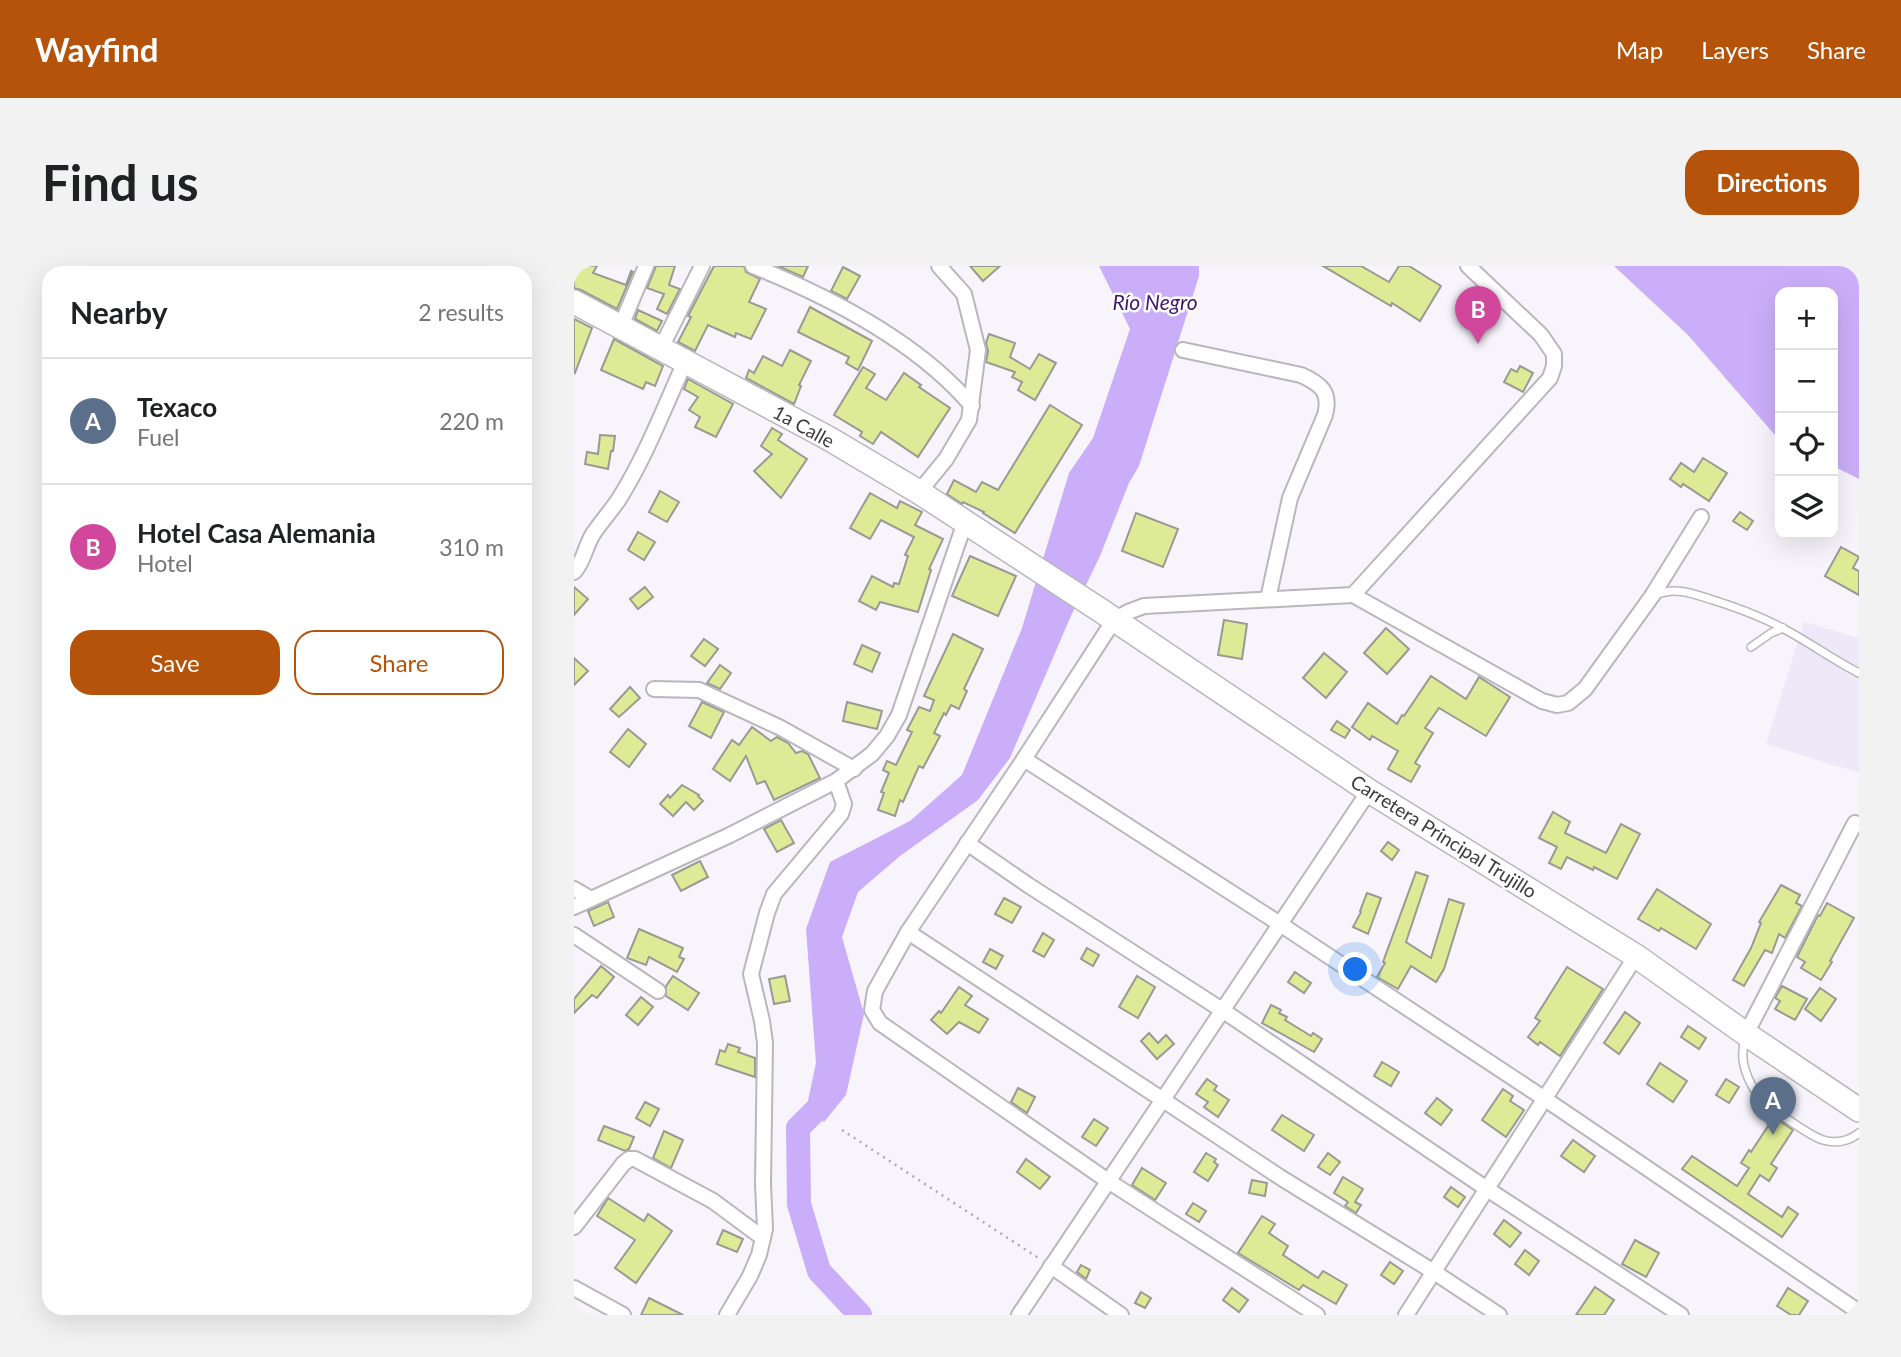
<!DOCTYPE html>
<html lang="en">
<head>
<meta charset="utf-8">
<style>
	body { margin:0; font-family:Lato,sans-serif; background:#f2f2f2; color:#202124 }
	.controls { position:absolute; right:21px; top:21px; display:grid; overflow:hidden; border-radius:14px; box-shadow:0 7px 28px #0002 }
	.controls button { width:63px; height:63px; display:grid; place-items:center; padding:0; border:0; border-bottom:2px solid #e0e0e0; background:#fff; color:#202124; font:35px sans-serif }
	.you { position:absolute; left:782px; top:704px; width:24px; height:24px; margin:-18px; border:5px solid #fff; border-radius:50%; background:#1a73e8; box-shadow:0 0 0 10px #1a73e833 }
	.badge { display:grid; place-items:center; width:46px; height:46px; border-radius:50%; background:#b45309; color:#fff; font-size:23px; font-weight:700 }
	.pin { position:absolute; translate:-50% -58px; filter:drop-shadow(0 2px 4px #0008) }
	.pin::after { content:''; position:absolute; top:37px; width:24px; height:21px; background:inherit; clip-path:polygon(0 0,100% 0,50% 100%) }
	.list { margin:0; padding:0; list-style:none }
	h2 { display:flex; justify-content:space-between; align-items:center; height:91px; margin:0; padding:0 28px; font-size:30px }
	h2 small { font-size:23px; font-weight:400; color:#757577 }
	.list li { display:grid; grid-template-columns:46px 1fr auto; gap:21px; align-items:center; box-sizing:border-box; height:126px; padding:0 28px; border-top:2px solid #e0e0e0 }
	.list b { display:block; font-size:26px; white-space:nowrap }
	.list p { margin:0; font-size:23px; white-space:nowrap; color:#757577 }
	.list em { font-size:23px; font-style:normal; color:#757577 }
	.actions { display:flex; gap:14px; padding:21px 28px }
	.actions a { flex:1; padding:16px 0; border:2px solid #b45309; border-radius:21px; text-align:center; font-size:24px; color:#b45309 }
	.actions .main { background:#b45309; color:#fff }
	.icon { flex:none; width:38px; height:38px; fill:none; stroke:currentColor; stroke-width:2; stroke-linecap:round; stroke-linejoin:round }
	.map { position:relative; flex:none; width:1285px; height:1049px; overflow:hidden; border-radius:21px }
	header { display:flex; align-items:center; gap:42px; box-sizing:border-box; height:98px; padding:0 35px; background:#b45309; color:#fff }
	header strong { font-size:33px }
	nav { display:flex; gap:38px; margin-inline-start:auto; font-size:24px }
	.intro { display:flex; align-items:center; justify-content:space-between; box-sizing:border-box; height:168px; padding:0 42px }
	h1 { margin:0; font-size:49px }
	.button { padding:18px 32px; border-radius:21px; background:#b45309; color:#fff; font-size:24px; font-weight:700 }
	main { display:flex; gap:42px; padding:0 42px }
	aside { flex:1; background:#fff; border-radius:21px; box-shadow:0 7px 28px #0002 }
	.map>svg:first-child { display:block }
	.built { fill:#eee9f8 }
	.water { fill:#cbaef9 }
	.lines { fill:none; stroke-linecap:round; stroke-linejoin:round }
	.river { stroke:#cbaef9; stroke-width:24 }
	.building { fill:#deeb96; stroke:#999a93; stroke-width:2 }
	.service-casing { stroke:#b9b6be; stroke-width:10 }
	.minor-casing { stroke:#b9b6be; stroke-width:18 }
	.primary-casing { stroke:#b9b6be; stroke-width:26 }
	.path { stroke:#acaab0; stroke-width:2.5; stroke-dasharray:2 5; stroke-linecap:butt }
	.service { stroke:#fff; stroke-width:7 }
	.minor { stroke:#fff; stroke-width:14 }
	.primary { stroke:#fff; stroke-width:23 }
	.labels { text-anchor:middle; dominant-baseline:central; stroke-width:5; stroke-linejoin:round; paint-order:stroke }
	.street-label { font-size:19px; fill:#3b3a3d; stroke:#fff }
	.water-label { font-size:21px; font-style:italic; fill:#41156b; stroke:#fff }
</style>
</head>
<body>
<header>
<strong>Wayfind</strong>
<nav><a>Map</a><a>Layers</a><a>Share</a></nav>
</header>
<div class="intro"><h1>Find us</h1><a class="button">Directions</a></div>
<main>
<aside>
<h2>Nearby<small>2 results</small></h2>
<ul class="list">
<li><span class="badge" style="background:#5c6f8a">A</span><div><b>Texaco</b><p>Fuel</p></div><em>220 m</em></li>
<li><span class="badge" style="background:#d1479c">B</span><div><b>Hotel Casa Alemania</b><p>Hotel</p></div><em>310 m</em></li>
</ul>
<div class="actions"><a class="main">Save</a><a>Share</a></div>
</aside>
<div class="map">
<svg width="1285" height="1049" viewBox="0 0 1285 1049">
	<rect width="100%" height="100%" fill="#f7f4fc"/>
	<polygon class="built" points="1230,356 1285,372 1285,507 1192,478"/>
	<g class="water">
		<polygon points="525,0 625,0 625,10 565,200 555,217 526,290 496,352 436,492 404,534 326,590 284,626 268,671 290,748 272,829 250,856 233,839 242,797 232,663 256,596 336,555 388,509 448,362 495,207 519,172 556,63"/>
		<polygon points="1040,0 1285,0 1285,213 1259,200 1259,26 1206,26 1206,171 1200,168 1114,69"/>
	</g>
	<g class="lines">
		<polyline class="river" points="240,846 224,862 225,938 245,1005 286,1049"/>
	</g>
	<g class="building">
		<polygon points="2,0 23,0 19,7 52,19 57,5 59,6 43,43 7,24 0,22 0,4"/>
		<polygon points="82,0 101,0 95,19 106,23 93,48 83,43 90,28 73,22"/>
		<polygon points="140,0 170,0 172,6 186,13 175,36 192,43 177,73 162,67 161,71 134,59 121,85 104,76 117,51 114,50"/>
		<polygon points="204,0 234,0 229,11"/>
		<polygon points="396,0 426,0 409,15"/>
		<polygon points="749,0 787,0 815,16 825,0 835,0 867,20 846,55 818,37 817,40"/>
		<polygon points="269,1 286,10 273,33 257,25"/>
		<polygon points="236,41 298,75 284,104 272,97 275,91 224,66"/>
		<polygon points="64,44 88,55 83,65 61,53"/>
		<polygon points="0,53 18,62 1,107 0,106"/>
		<polygon points="415,68 441,77 436,91 456,103 465,88 482,97 461,134 444,124 448,116 438,111 441,106 412,96 414,85 412,77"/>
		<polygon points="40,73 89,100 81,120 72,116 69,123 27,104"/>
		<polygon points="216,84 237,95 225,119 227,120 220,138 172,112 175,104 180,107 189,90 208,100"/>
		<polygon points="946,100 959,107 949,126 930,116 937,103 943,106"/>
		<polygon points="289,101 301,108 292,122 312,134 330,107 347,119 345,121 376,142 344,191 307,166 299,178 286,170 288,166 260,149"/>
		<polygon points="114,113 159,138 142,171 121,161 126,151 115,144 124,131 110,123"/>
		<polygon points="476,139 508,159 441,267 409,247 410,246 389,236 388,238 373,228 380,214 402,226 408,216 424,224"/>
		<polygon points="198,162 208,168 204,174 233,193 207,232 180,205 198,188 187,180"/>
		<polygon points="26,169 41,170 39,185 37,185 34,203 11,198 13,186 24,188"/>
		<polygon points="1129,192 1153,207 1135,235 1109,218 1107,221 1096,213 1107,197 1120,206"/>
		<polygon points="86,225 105,236 93,256 75,246"/>
		<polygon points="296,227 323,242 326,235 348,246 341,259 369,273 355,303 357,304 344,346 306,336 302,344 285,335 298,310 319,321 320,317 325,318 334,290 331,289 340,271 307,254 296,273 276,262"/>
		<polygon points="1166,246 1179,255 1173,264 1159,255"/>
		<polygon points="562,247 604,263 589,301 548,285"/>
		<polygon points="64,266 81,276 70,294 54,284"/>
		<polygon points="1267,281 1285,291 1279,302 1285,305 1285,329 1251,310"/>
		<polygon points="396,290 442,310 424,350 378,330"/>
		<polygon points="0,321 14,333 0,349"/>
		<polygon points="71,321 79,331 64,343 56,333"/>
		<polygon points="650,354 673,358 668,393 644,389"/>
		<polygon points="812,362 835,383 813,408 790,387"/>
		<polygon points="379,368 409,383 390,423 393,425 385,443 377,439 372,449 370,447 360,467 366,470 349,502 345,500 329,536 326,534 321,550 304,544 310,527 307,526 315,507 309,504 313,495 322,499 338,466 333,464 345,441 356,445 360,434 350,430"/>
		<polygon points="130,373 144,383 131,400 117,390"/>
		<polygon points="288,379 306,387 298,406 280,398"/>
		<polygon points="750,387 773,406 752,432 729,412"/>
		<polygon points="0,392 14,405 0,419"/>
		<polygon points="146,399 157,407 146,423 133,417"/>
		<polygon points="857,410 892,433 905,411 936,431 912,470 865,442 851,462 859,467 841,497 846,500 837,516 814,503 824,485 798,470 796,474 778,461 794,437 823,458 828,449 830,450"/>
		<polygon points="56,421 66,432 45,451 36,443"/>
		<polygon points="128,436 150,446 137,472 115,460"/>
		<polygon points="273,436 308,445 303,463 269,455"/>
		<polygon points="763,455 776,464 771,472 757,464"/>
		<polygon points="178,461 197,475 203,471 214,477 222,487 228,485 234,488 246,512 200,534 191,515 183,518 172,490 156,515 139,503 158,474 165,479"/>
		<polygon points="54,463 72,478 55,501 36,486"/>
		<polygon points="108,519 125,529 124,530 129,535 120,544 112,536 99,550 86,538 94,529 96,532"/>
		<polygon points="979,546 996,556 991,567 1032,587 1047,558 1066,568 1043,613 1020,601 1019,604 993,591 987,603 975,597 983,581 965,572"/>
		<polygon points="207,554 220,577 203,586 190,563"/>
		<polygon points="814,576 825,584 818,594 807,585"/>
		<polygon points="126,595 134,611 107,625 98,609"/>
		<polygon points="842,606 854,610 832,676 857,692 875,633 890,638 870,703 862,716 837,700 824,723 803,711 811,697 809,696"/>
		<polygon points="1207,619 1226,629 1222,637 1228,640 1211,672 1205,668 1198,687 1191,684 1170,720 1159,714 1177,682 1187,657 1185,656"/>
		<polygon points="1083,623 1137,658 1122,683 1087,662 1085,665 1064,653"/>
		<polygon points="793,627 807,632 794,668 779,661 787,646 786,645"/>
		<polygon points="430,632 447,641 438,657 421,648"/>
		<polygon points="34,636 40,651 20,660 14,645"/>
		<polygon points="1253,637 1280,652 1256,695 1258,696 1247,714 1227,702 1231,696 1223,691 1244,649 1246,650"/>
		<polygon points="65,663 109,682 105,691 110,693 103,706 75,691 72,699 53,692"/>
		<polygon points="469,667 480,674 470,691 459,685"/>
		<polygon points="513,682 525,689 519,700 507,693"/>
		<polygon points="416,683 429,690 422,703 409,696"/>
		<polygon points="27,700 40,711 23,732 18,729 0,747 0,733"/>
		<polygon points="993,701 1029,723 986,790 966,776 964,779 954,771 966,755 961,752"/>
		<polygon points="721,706 737,717 730,727 714,716"/>
		<polygon points="99,710 125,727 114,744 92,730 92,720"/>
		<polygon points="211,710 216,735 200,738 195,713"/>
		<polygon points="563,710 581,721 564,752 545,741"/>
		<polygon points="1208,720 1233,733 1221,754 1201,743 1206,735 1201,732"/>
		<polygon points="385,721 398,730 391,739 414,753 405,767 385,756 373,768 357,754 365,745 367,747"/>
		<polygon points="1246,722 1262,733 1247,755 1231,743"/>
		<polygon points="67,731 79,741 64,759 52,749"/>
		<polygon points="697,739 707,744 705,747 713,751 711,754 737,770 739,767 748,773 740,786 688,757"/>
		<polygon points="1051,746 1066,757 1045,788 1030,777"/>
		<polygon points="1114,760 1132,772 1125,783 1107,771"/>
		<polygon points="575,767 584,777 592,769 600,778 583,793 567,775"/>
		<polygon points="154,778 166,782 164,786 181,792 181,811 142,798 146,784 151,786"/>
		<polygon points="808,796 825,806 817,820 800,810"/>
		<polygon points="1086,797 1113,815 1099,836 1073,818"/>
		<polygon points="633,813 643,820 640,824 655,834 644,851 630,841 634,836 622,828"/>
		<polygon points="1152,813 1165,821 1155,837 1142,829"/>
		<polygon points="444,822 461,831 453,847 437,836"/>
		<polygon points="929,823 939,830 936,835 950,844 932,871 908,854"/>
		<polygon points="863,832 878,844 867,859 851,847"/>
		<polygon points="71,836 85,843 76,860 62,852"/>
		<polygon points="708,849 740,869 730,885 698,864"/>
		<polygon points="1200,851 1219,864 1197,898 1203,902 1195,915 1186,909 1174,928 1208,951 1214,941 1224,948 1208,971 1108,903 1118,890 1163,920 1175,902 1167,897 1175,884 1177,886"/>
		<polygon points="520,853 534,862 522,880 508,871"/>
		<polygon points="30,860 60,871 55,883 51,885 24,874"/>
		<polygon points="90,865 109,874 97,902 79,892"/>
		<polygon points="999,874 1021,890 1010,906 987,890"/>
		<polygon points="632,887 642,893 640,896 644,899 634,915 620,906"/>
		<polygon points="754,887 766,896 756,909 744,901"/>
		<polygon points="452,893 476,911 466,923 443,906"/>
		<polygon points="568,902 592,917 581,934 558,919"/>
		<polygon points="769,911 789,923 781,936 787,939 782,947 771,940 774,936 760,927"/>
		<polygon points="678,914 693,917 691,930 675,927"/>
		<polygon points="877,921 891,931 884,941 870,931"/>
		<polygon points="34,932 70,955 74,948 98,965 62,1017 41,1002 61,974 23,950"/>
		<polygon points="619,937 632,945 625,956 612,948"/>
		<polygon points="688,950 701,958 695,967 714,980 709,989 744,1012 749,1005 773,1019 762,1038 729,1019 725,1024 664,987"/>
		<polygon points="930,954 947,967 936,981 920,968"/>
		<polygon points="149,964 169,973 163,986 143,978"/>
		<polygon points="1061,974 1085,987 1072,1011 1048,998"/>
		<polygon points="951,984 965,995 955,1009 941,998"/>
		<polygon points="816,996 829,1005 820,1018 807,1009"/>
		<polygon points="507,999 516,1004 512,1013 503,1006"/>
		<polygon points="1021,1021 1040,1034 1030,1049 1002,1049"/>
		<polygon points="658,1022 674,1034 665,1046 649,1034"/>
		<polygon points="1214,1022 1234,1035 1225,1049 1217,1049 1203,1040"/>
		<polygon points="567,1026 577,1032 571,1042 561,1037"/>
		<polygon points="75,1032 109,1049 67,1049"/>
	</g>
	<g class="lines">
		<defs>
			<g id="service">
				<path d="M1082 329C1101 320 1120 328 1139 334 1164 342 1187 350 1210 363 1235 376 1259 394 1285 407"/>
				<polyline points="1177,381 1197,367 1209,362"/>
				<path d="M1171 770C1167 789 1168 800 1177 818 1180 824 1185 831 1190 835 1201 845 1236 870 1249 874 1263 878 1275 875 1285 867"/>
			</g>
			<g id="minor">
				<path d="M179 0C256 31 344 76 398 140"/>
				<polyline points="47,60 72,0"/>
				<polyline points="87,82 128,0"/>
				<path d="M609 84 727 109C747 118 757 126 751 149L716 232 694 333"/>
				<polyline points="345,226 372,193 395,154 404,84 390,28 365,0"/>
				<path d="M0 306C10 295 11 281 19 268 27 256 37 245 45 233 72 190 90 142 111 96"/>
				<polyline points="779,329 968,435 983,439 994,437 1011,423 1078,330 1127,251"/>
				<polyline points="80,423 125,424 207,462 280,503"/>
				<polyline points="450,493 706,658 971,833 1285,1046"/>
				<polyline points="393,577 454,619 648,744 913,923 1107,1049"/>
				<polyline points="0,623 17,633"/>
				<polyline points="0,641 156,569 262,515 298,488 313,470 325,449 391,256"/>
				<polyline points="334,666 709,913 860,1006 925,1049"/>
				<polyline points="0,669 84,725"/>
				<polyline points="1172,768 1281,557"/>
				<polyline points="0,961 49,898 55,893 61,893 139,935 189,972"/>
				<polyline points="477,1000 547,1049"/>
				<polyline points="0,1022 49,1049"/>
				<polyline points="153,1049 176,1010 185,989 191,963 189,918 191,777 188,755 177,708 193,647 200,628 267,548 270,538 262,515"/>
				<polyline points="445,1049 795,525"/>
				<polyline points="743,1049 534,915 306,757 298,744 301,725 334,666 450,493 540,354 554,346 570,340 779,329 976,112 980,100 980,88 967,69 894,0"/>
				<polyline points="832,1049 1062,690"/>
			</g>
			<polyline id="primary" points="0,36 254,172 345,226 526,344 795,525 1062,690 1172,768 1285,844"/>
		</defs>
		<use href="#service" class="service-casing"/>
		<use href="#minor" class="minor-casing"/>
		<use href="#primary" class="primary-casing"/>
		<polyline class="path" points="268,864 466,993"/>
		<use href="#service" class="service"/>
		<use href="#minor" class="minor"/>
		<use href="#primary" class="primary"/>
	</g>
	<g class="labels">
		<g class="street-label">
			<text transform="translate(230 160) rotate(29)">1a Calle</text>
			<text transform="translate(870 570) rotate(32)">Carretera Principal Trujillo</text>
		</g>
		<g class="water-label">
			<text x="581" y="35">Río Negro</text>
		</g>
	</g>
</svg>
<div class="controls">
<button>+</button>
<button>−</button>
<button><svg class="icon" aria-label="locate" viewBox="0 0 24 24"><circle cx="12" cy="12" r="6"/><path d="M12 2v4M12 18v4M2 12h4M18 12h4"/></svg></button>
<button><svg class="icon" aria-label="layers" viewBox="0 0 24 24"><path d="M12 4l9 5-9 5-9-5zM3 14l9 5 9-5"/></svg></button>
</div>
<div class="you"></div>
<div class="pin badge" style="left:1199px;top:869px;background:#5c6f8a">A</div>
<div class="pin badge" style="left:904px;top:78px;background:#d1479c">B</div>
</div>
</main>
</body>
</html>
